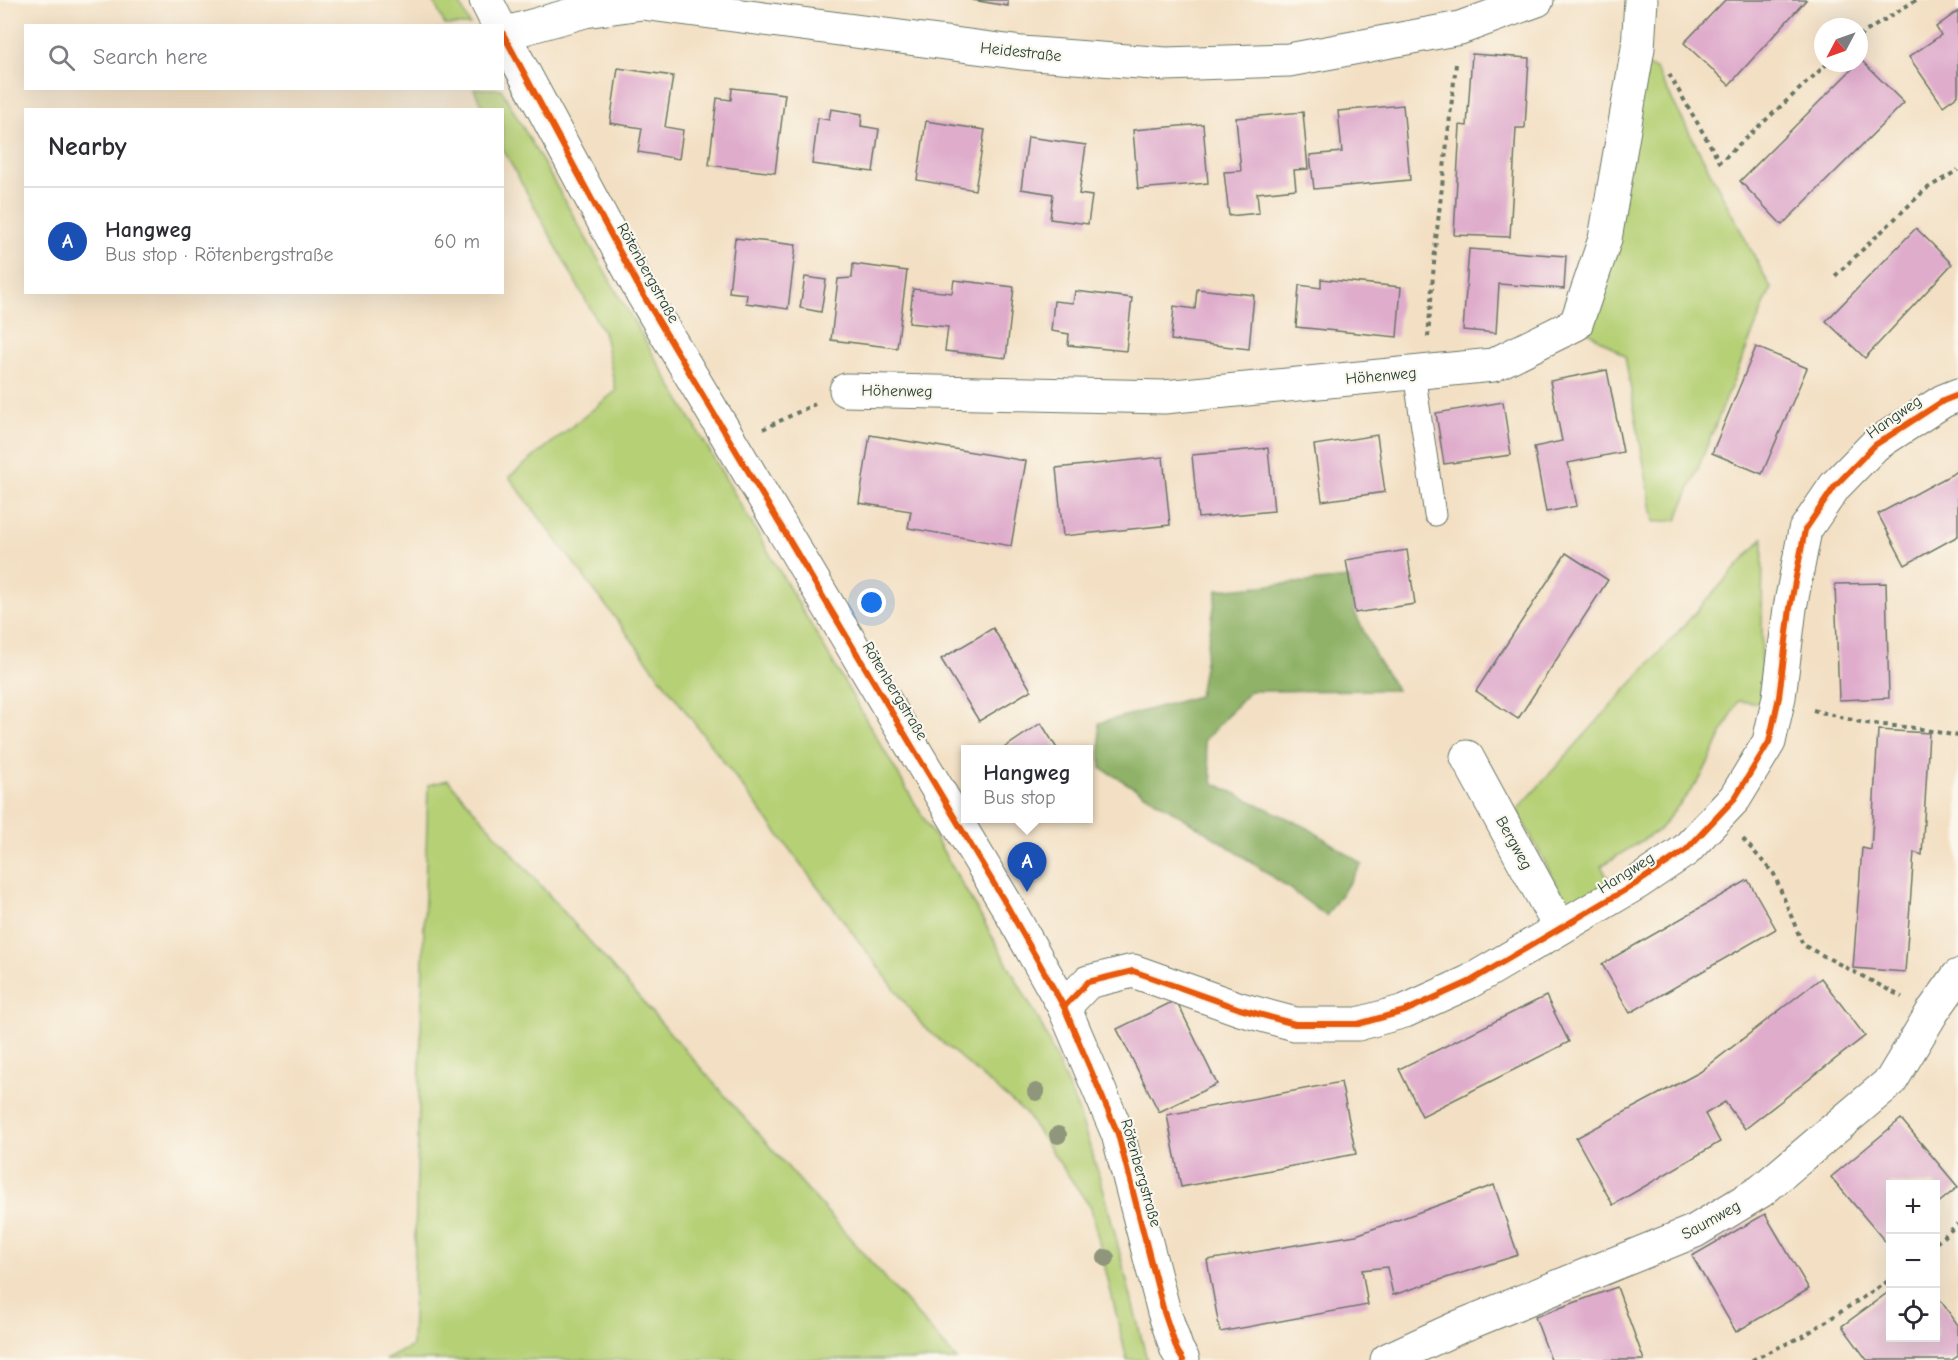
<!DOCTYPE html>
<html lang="en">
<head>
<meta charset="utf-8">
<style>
	body { margin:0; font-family:"Comic Neue",sans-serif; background:#f7f7f7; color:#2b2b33 }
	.controls { position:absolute; right:18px; bottom:18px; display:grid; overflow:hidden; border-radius:0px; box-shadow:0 6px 24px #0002 }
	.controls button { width:54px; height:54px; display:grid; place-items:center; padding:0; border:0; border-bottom:2px solid #e1e1e2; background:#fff; color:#2b2b33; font:30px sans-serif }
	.compass { position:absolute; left:1814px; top:18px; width:54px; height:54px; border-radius:50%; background:#fff; box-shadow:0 6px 24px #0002; rotate:229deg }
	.you { position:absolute; left:872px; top:603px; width:21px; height:21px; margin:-15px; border:4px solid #fff; border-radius:50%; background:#1a73e8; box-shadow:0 0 0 9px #1a73e833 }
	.badge { display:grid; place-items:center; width:39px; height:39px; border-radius:50%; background:#c8321e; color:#fff; font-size:20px; font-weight:700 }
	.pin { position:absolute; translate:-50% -50px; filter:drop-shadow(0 2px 3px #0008) }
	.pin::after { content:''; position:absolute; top:32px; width:21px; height:18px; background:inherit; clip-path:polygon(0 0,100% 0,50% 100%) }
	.popup { position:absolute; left:961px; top:745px; width:132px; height:78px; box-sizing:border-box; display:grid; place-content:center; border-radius:0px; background:#fff; filter:drop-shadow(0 2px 4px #0005); font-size:20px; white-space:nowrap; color:#7c7c81 }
	.popup b { font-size:22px; color:#2b2b33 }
	.popup::after { content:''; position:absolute; left:50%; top:100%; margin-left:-12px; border:12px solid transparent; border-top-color:#fff }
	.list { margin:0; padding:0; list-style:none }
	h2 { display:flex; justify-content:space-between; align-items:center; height:78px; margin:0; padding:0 24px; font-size:26px }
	h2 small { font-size:20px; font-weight:400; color:#7c7c81 }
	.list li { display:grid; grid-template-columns:39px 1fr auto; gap:18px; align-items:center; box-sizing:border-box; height:108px; padding:0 24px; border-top:2px solid #e1e1e2 }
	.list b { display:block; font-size:22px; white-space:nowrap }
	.list p { margin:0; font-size:20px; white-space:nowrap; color:#7c7c81 }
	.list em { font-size:20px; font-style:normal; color:#7c7c81 }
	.icon { flex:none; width:33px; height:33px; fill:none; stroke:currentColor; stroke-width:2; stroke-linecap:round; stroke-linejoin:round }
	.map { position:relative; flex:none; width:1958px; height:1360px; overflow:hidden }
	.search { position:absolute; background:#fff; box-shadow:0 6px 24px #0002; left:24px; top:24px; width:480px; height:66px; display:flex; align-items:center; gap:15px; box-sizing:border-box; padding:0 21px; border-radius:0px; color:#7c7c81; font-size:22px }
	.panel { position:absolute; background:#fff; box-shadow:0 6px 24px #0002; left:24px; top:108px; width:480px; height:186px; border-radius:0px }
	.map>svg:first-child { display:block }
	.green { fill:#b6d076; stroke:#6a8655; stroke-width:1.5 }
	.forest { fill:#90b267; stroke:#58784e; stroke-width:1.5 }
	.building { fill:#dfaccc }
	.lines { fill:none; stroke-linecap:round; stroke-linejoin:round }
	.lane-casing { stroke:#697666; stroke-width:23 }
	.street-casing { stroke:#697666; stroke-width:35 }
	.path { stroke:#697666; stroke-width:4; stroke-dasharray:4.5 4.5; stroke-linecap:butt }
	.lane { stroke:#fff; stroke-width:21 }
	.street { stroke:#fff; stroke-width:33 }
	.cycleway-casing { stroke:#fbf7ec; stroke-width:10 }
	.cycleway { stroke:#e8590c; stroke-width:6 }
	.tree { fill:#8f967c }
	.labels { text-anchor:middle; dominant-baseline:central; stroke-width:4.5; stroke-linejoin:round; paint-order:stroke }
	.street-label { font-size:16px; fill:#1f3d34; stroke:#fbf7ec }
</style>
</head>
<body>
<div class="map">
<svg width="1958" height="1360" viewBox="0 0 1958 1360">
	<rect width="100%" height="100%" fill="#fbf7ec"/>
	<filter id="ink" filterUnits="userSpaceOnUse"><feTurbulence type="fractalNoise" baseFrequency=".0167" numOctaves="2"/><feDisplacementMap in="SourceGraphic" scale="12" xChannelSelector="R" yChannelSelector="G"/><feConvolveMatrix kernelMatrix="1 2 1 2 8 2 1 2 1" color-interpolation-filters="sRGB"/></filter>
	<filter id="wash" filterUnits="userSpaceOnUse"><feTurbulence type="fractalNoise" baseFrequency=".008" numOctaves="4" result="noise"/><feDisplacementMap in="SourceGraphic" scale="24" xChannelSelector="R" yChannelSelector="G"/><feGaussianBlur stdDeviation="1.35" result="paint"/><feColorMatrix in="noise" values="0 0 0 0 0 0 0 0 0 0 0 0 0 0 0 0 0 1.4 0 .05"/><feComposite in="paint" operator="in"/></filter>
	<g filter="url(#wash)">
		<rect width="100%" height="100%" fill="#f3e0c4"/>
		<g class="green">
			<polygon points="433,0 458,0 470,25 445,25"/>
			<polygon points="1647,66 1656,69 1771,288 1677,520 1654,522 1625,356 1587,331"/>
			<polygon points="474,89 501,89 619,296 975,906 1041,1024 1078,1110 1104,1191 1147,1360 1127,1360 1091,1208 1025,1113 922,1025 509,477 616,391 604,334 503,149 502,110 484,109"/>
			<polygon points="1763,538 1761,704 1738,701 1700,779 1659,830 1601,866 1611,883 1567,904 1517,810"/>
			<polygon points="448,780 957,1360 385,1360 412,1346 428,785"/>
		</g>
		<path class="forest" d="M1349 578 1355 613 1377 659 1397 690 1250 691 1204 741 1213 783 1308 828 1362 864 1326 916C1255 861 1178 813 1101 768L1099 723 1199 696 1217 590Z"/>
		<g id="blocks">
			<g class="building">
				<polygon points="972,0 1008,0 1008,6"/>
				<polygon points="1725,0 1806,0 1729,85 1684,43"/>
				<polygon points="1958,11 1958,95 1943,106 1909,57 1941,35 1936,27"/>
				<polygon points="1472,54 1529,58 1525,128 1516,128 1510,237 1454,235 1460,125 1467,126"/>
				<polygon points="1861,60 1904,103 1782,225 1740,181"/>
				<polygon points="618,68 673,76 665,127 683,130 679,159 638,152 642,128 610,123"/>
				<polygon points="732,88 785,94 775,173 709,165 717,98 731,100"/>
				<polygon points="1403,105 1410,180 1314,189 1310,155 1342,152 1338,111"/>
				<polygon points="831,109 862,114 861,126 879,129 873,172 812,164 818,118 829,120"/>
				<polygon points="1303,112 1308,169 1294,170 1296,189 1257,193 1259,213 1229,216 1224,172 1241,171 1236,118"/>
				<polygon points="926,121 985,130 975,190 917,180"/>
				<polygon points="1203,124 1208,183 1138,189 1133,130"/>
				<polygon points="1028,137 1086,145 1079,194 1092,196 1088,224 1050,219 1053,194 1021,189"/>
				<polygon points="1916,228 1952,264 1865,358 1826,321"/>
				<polygon points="735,238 796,245 788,309 746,303 747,294 729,292"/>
				<polygon points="1469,249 1566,256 1564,289 1499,284 1496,333 1463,330"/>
				<polygon points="853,264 907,271 897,348 831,340 838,279 852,278"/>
				<polygon points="805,277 826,280 821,312 800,308"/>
				<polygon points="1321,279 1401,287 1397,337 1296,327 1299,285 1321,288"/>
				<polygon points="954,280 1014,287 1006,358 945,351 948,327 909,323 913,289 952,293"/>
				<polygon points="1197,289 1254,295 1249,349 1171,340 1174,306 1195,309"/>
				<polygon points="1075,291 1132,298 1126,351 1068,345 1069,334 1051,331 1054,301 1073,303"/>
				<polygon points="1756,347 1807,368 1762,474 1712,453"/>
				<polygon points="1607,370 1623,452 1568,463 1577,506 1546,512 1534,447 1562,441 1550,381"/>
				<polygon points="1503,402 1511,455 1444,464 1436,413"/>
				<polygon points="870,435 1026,461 1011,546 908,528 911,511 859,503"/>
				<polygon points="1377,435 1385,492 1322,501 1314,445"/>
				<polygon points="1268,448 1274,511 1198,518 1192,455"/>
				<polygon points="1163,457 1170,525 1063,536 1056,468"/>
				<polygon points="1958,471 1958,536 1905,565 1878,514"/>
				<polygon points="1407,550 1415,604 1355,613 1346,560"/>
				<polygon points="1566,553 1608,580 1518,719 1476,691"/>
				<polygon points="1886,583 1889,698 1839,700 1835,584"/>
				<polygon points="993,628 1031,690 979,721 941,659"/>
				<polygon points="1041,723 1058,750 1001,750"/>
				<polygon points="1878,730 1929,733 1922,855 1914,852 1905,972 1853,968 1862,848 1871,850"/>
				<polygon points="1748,880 1776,929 1630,1013 1602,964"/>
				<polygon points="1821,978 1865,1036 1745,1129 1725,1102 1705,1114 1720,1142 1613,1205 1576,1138 1700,1072"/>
				<polygon points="1546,996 1569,1042 1422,1116 1399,1069"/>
				<polygon points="1176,1000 1217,1084 1159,1112 1117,1029"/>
				<polygon points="1341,1082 1356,1154 1181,1187 1167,1115"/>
				<polygon points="1901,1119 1958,1187 1936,1205 1936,1184 1890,1184 1890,1243 1888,1245 1831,1177"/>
				<polygon points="1494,1185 1518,1255 1393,1295 1387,1267 1362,1270 1368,1305 1220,1332 1207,1260 1356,1235"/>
				<polygon points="1765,1214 1809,1289 1736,1332 1692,1256"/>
				<polygon points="1617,1287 1644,1360 1551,1360 1535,1317"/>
				<polygon points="1890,1291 1890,1338 1936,1338 1936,1294 1958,1325 1958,1356 1952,1360 1867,1360 1842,1326"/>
			</g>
		</g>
	</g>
	<g filter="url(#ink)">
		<use href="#blocks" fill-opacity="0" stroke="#697666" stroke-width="1.5"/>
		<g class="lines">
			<defs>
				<polyline id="lane" points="1414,373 1435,515"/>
				<g id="street">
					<polyline points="486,0 499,26"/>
					<polyline points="502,32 642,293 1006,904 1064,1007 1118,1134 1164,1312 1177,1350 1183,1360"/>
					<polyline points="503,34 585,11 642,3 1022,53 1166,64 1289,60 1460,28 1537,0"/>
					<polyline points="846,390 1164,397 1493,365 1576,324 1605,239 1638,48 1641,0"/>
					<polyline points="1467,757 1560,928"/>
					<polyline points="1064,1007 1088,982 1133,971 1240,1009 1295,1024 1358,1024 1405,1011 1469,982 1637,883 1686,850 1735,798 1769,742 1779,697 1790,608 1805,530 1835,486 1875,445 1943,401 1958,395"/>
					<polyline points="1387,1360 1461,1326 1695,1231 1761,1191 1891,1081 1933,1011 1958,976"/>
				</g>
			</defs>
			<use href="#lane" class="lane-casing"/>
			<use href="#street" class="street-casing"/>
			<g class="path">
				<polyline points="1859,36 1916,0"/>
				<polyline points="1669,74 1720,162 1828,63"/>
				<polyline points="1835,276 1926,189 1958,170"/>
				<polyline points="1428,337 1436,239 1456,64"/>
				<polyline points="763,429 815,404"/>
				<polyline points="1813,710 1864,723 1915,728 1958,736"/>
				<polyline points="1743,839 1774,874 1803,945 1902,997"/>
				<polyline points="1936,1243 1958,1224"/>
				<polyline points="1752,1360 1805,1335 1890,1280"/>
			</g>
			<use href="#lane" class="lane"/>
			<use href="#street" class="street"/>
			<defs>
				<g id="cycleway">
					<polyline points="502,32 642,293 1006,904 1064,1007 1118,1134 1164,1312 1177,1350 1183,1360"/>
					<polyline points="1064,1007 1088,982 1133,971 1240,1009 1295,1024 1358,1024 1405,1011 1469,982 1637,883 1686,850 1735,798 1769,742 1779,697 1790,608 1805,530 1835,486 1875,445 1943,401 1958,395"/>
				</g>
			</defs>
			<use href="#cycleway" class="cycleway-casing"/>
			<use href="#cycleway" class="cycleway"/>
		</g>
		<g class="tree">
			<circle cx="1036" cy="1092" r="9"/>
			<circle cx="1058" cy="1135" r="9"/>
			<circle cx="1106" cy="1258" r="9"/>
		</g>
	</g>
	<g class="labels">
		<g class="street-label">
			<text transform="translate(1021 52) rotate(6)">Heidestraße</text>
			<text transform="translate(648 273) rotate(61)">Rötenbergstraße</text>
			<text transform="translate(1381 376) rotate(-5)">Höhenweg</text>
			<text transform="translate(897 391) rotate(1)">Höhenweg</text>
			<text transform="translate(1894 417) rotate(-35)">Hangweg</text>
			<text transform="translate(895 691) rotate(59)">Rötenbergstraße</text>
			<text transform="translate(1514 843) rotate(61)">Bergweg</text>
			<text transform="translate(1626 873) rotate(-32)">Hangweg</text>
			<text transform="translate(1141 1173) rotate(74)">Rötenbergstraße</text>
			<text transform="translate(1711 1220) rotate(-29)">Saumweg</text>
		</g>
	</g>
</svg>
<div class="controls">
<button>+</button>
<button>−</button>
<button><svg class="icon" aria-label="locate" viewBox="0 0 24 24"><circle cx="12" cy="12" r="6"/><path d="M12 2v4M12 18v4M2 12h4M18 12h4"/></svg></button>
</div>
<svg class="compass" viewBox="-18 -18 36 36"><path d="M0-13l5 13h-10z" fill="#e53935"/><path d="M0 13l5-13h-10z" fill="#7c7c81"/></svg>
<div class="you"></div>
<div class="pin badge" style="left:1027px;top:892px;background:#1a4fb4">A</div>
<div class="popup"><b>Hangweg</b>Bus stop</div>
<div class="search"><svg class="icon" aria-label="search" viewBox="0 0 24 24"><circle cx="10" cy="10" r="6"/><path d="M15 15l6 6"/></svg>Search here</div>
<section class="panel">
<h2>Nearby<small></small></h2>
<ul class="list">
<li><span class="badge" style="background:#1a4fb4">A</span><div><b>Hangweg</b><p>Bus stop · Rötenbergstraße</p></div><em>60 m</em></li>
</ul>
</section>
</div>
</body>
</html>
